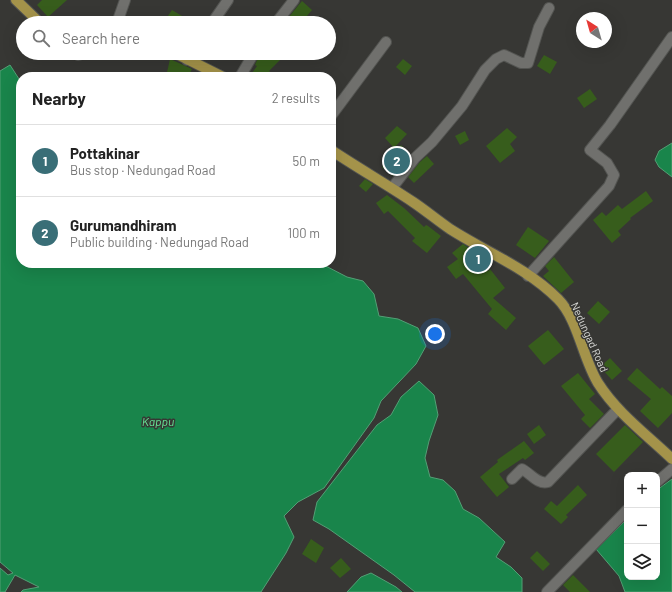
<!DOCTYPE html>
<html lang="en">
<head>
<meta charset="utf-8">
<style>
	body { margin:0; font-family:Barlow,sans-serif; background:#f6f6f6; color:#222 }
	.controls { position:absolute; right:12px; bottom:12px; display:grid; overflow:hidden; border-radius:8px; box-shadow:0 4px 16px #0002 }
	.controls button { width:36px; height:36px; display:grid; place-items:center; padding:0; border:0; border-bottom:1px solid #e0e0e0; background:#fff; color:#222; font:20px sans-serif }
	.compass { position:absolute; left:576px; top:12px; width:36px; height:36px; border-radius:50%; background:#fff; box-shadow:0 4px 16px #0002; rotate:323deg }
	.you { position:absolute; left:435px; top:334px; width:14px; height:14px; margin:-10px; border:3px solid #fff; border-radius:50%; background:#1a73e8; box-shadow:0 0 0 6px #1a73e833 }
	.badge { display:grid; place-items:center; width:26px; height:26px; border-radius:50%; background:#396e77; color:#fff; font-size:13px; font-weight:700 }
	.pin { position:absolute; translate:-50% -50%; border:2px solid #fff; box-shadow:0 1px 4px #0006 }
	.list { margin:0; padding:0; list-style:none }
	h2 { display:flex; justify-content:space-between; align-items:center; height:52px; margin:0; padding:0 16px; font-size:17px }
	h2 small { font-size:13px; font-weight:400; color:#767676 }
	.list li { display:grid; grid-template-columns:26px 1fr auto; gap:12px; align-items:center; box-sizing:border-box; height:72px; padding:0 16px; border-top:1px solid #e0e0e0 }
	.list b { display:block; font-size:15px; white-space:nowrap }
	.list p { margin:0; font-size:13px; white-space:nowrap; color:#767676 }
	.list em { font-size:13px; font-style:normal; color:#767676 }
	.icon { flex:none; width:22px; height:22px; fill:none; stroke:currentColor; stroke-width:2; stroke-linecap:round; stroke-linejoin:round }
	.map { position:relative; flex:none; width:672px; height:592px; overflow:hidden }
	.search { position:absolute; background:#fff; box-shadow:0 4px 16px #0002; left:16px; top:16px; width:320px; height:44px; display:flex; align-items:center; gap:10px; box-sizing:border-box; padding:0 14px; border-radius:22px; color:#767676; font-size:15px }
	.panel { position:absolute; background:#fff; box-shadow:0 4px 16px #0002; left:16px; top:72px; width:320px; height:196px; border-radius:16px }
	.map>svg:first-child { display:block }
	.water { fill:#19854b; stroke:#539f75 }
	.building { fill:#375d1c }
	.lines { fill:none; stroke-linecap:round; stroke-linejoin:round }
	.minor-casing { stroke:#535451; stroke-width:12 }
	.major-casing { stroke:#535451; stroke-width:12 }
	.minor { stroke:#70706d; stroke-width:10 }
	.major { stroke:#a4934a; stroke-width:10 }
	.labels { text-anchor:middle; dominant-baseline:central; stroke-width:3; stroke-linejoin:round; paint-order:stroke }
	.street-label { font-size:11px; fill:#dadbd8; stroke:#373734 }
	.water-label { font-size:12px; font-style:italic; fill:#65e495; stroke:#373734 }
</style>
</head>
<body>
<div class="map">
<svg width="672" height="592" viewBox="0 0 672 592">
	<rect width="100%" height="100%" fill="#373734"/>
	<g class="water">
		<polygon points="10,65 21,82 21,263 320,263 347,277 363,281 374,294 379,316 398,319 418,328 426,346 416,364 381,401 374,418 324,488 298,502 284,516 294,537 286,553 261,592 21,592 23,590 39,587 15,575 5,592 0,592 0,568 8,575 13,573 0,562 0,71"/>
		<polygon points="672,143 672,177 659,167 655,160 659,151"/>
		<polygon points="419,381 434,395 438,415 429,441 425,458 430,477 443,480 455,491 463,509 479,518 505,542 496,557 511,567 522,578 522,592 415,592 394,575 329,529 313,520 317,502 377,425 391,415 401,397"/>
		<polygon points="672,479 672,592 625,592 619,576 596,549 627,519 627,577 657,577 657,490"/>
		<polygon points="371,573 396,587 402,592 347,592 361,577"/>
	</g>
	<g class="building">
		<polygon points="42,0 67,0 48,17 37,5"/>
		<polygon points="302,1 312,10 301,23 295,23 288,18"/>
		<polygon points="172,10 194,23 163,23"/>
		<polygon points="260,53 287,53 269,71 278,77 249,77 257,66 255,65"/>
		<polygon points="544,55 557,62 550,74 537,66"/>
		<polygon points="170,59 192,69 188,77 166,77"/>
		<polygon points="403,59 412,66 405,75 396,67"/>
		<polygon points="590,89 597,99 584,108 577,98"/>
		<polygon points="397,126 407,134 394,148 385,138"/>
		<polygon points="507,128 517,137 510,144 515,151 500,163 486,146"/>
		<polygon points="465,131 469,140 460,145 455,136"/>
		<polygon points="401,145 410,154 393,176 382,167"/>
		<polygon points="427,156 434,164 414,183 408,177 420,162"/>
		<polygon points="365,179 373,184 366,192 359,186"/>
		<polygon points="646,191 653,201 630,218 631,219 618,231 621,235 612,243 593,220 602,212 606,216 618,205 622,209"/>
		<polygon points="387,195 404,208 424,227 426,225 428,226 441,236 427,253 412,241 415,238 388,211 384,214 376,203"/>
		<polygon points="528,227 549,241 535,258 516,245"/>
		<polygon points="463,244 469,248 488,271 490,269 505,288 493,298 516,318 506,330 488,314 492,309 463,274 456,279 447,267 458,259 452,253"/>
		<polygon points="554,257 574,282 561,293 543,276 549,271 545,266"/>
		<polygon points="598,301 610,312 599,324 587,313"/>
		<polygon points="548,330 564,349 544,365 528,346"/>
		<polygon points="610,358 622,371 612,380 600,367"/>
		<polygon points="637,368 660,389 662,387 672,396 672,413 658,428 640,411 651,399 627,379"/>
		<polygon points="578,373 595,394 589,399 604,414 590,428 581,419 585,415 561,386"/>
		<polygon points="539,425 546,435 534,444 527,434"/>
		<polygon points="625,425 643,442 614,472 596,454"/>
		<polygon points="524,441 534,453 525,460 523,458 499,474 509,487 497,497 480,477 498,462 497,460"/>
		<polygon points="578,485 587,495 566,515 568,517 561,524 544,509 551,501 557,506"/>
		<polygon points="311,539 324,548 316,563 302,554"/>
		<polygon points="537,551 550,564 543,571 530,558"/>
		<polygon points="341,558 351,569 340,578 330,568"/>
		<polygon points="573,575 590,592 570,592 563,585"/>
	</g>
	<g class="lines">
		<defs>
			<g id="minor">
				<polyline points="117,23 125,0"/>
				<polyline points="212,23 228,0"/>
				<polyline points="276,23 294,0"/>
				<polyline points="187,60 191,53"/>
				<polyline points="240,77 254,53"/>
				<polyline points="331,116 386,42"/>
				<polyline points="392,188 415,158 432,142 462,106 485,70 496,59 504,55 521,63 528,63 539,27 549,8"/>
				<polyline points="528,276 609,186 614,175 607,163 590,150 610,125 672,37"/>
				<path d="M512 479 522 469C530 473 538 485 548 482L618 409"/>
				<polyline points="657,482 672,469"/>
				<polyline points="547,592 627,510"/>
			</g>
			<g id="major">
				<polyline points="16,0 40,23"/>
				<polyline points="74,53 78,55 86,53"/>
				<polyline points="175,53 223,77"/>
				<path d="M331 150C358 168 386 184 413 202 425 210 437 220 450 229 486 252 527 268 558 299 578 319 583 359 598 383 617 413 647 435 672 459"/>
			</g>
		</defs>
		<use href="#minor" class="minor-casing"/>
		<use href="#major" class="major-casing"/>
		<use href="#minor" class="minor"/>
		<use href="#major" class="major"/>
	</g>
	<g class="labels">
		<g class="street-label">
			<text transform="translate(590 337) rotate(66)">Nedungad Road</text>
		</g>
		<g class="water-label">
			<text x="158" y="421">Kappu</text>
		</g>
	</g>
</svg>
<div class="controls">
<button>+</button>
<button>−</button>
<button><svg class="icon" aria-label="layers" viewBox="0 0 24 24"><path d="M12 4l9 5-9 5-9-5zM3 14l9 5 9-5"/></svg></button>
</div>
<svg class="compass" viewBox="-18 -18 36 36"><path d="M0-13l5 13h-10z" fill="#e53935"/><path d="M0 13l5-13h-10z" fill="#767676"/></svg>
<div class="you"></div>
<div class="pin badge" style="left:478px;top:259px">1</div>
<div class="pin badge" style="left:397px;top:161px">2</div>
<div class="search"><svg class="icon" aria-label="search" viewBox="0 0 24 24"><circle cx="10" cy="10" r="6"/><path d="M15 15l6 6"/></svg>Search here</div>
<section class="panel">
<h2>Nearby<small>2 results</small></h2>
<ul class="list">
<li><span class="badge">1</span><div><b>Pottakinar</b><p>Bus stop · Nedungad Road</p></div><em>50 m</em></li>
<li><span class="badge">2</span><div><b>Gurumandhiram</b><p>Public building · Nedungad Road</p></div><em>100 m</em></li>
</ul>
</section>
</div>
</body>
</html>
